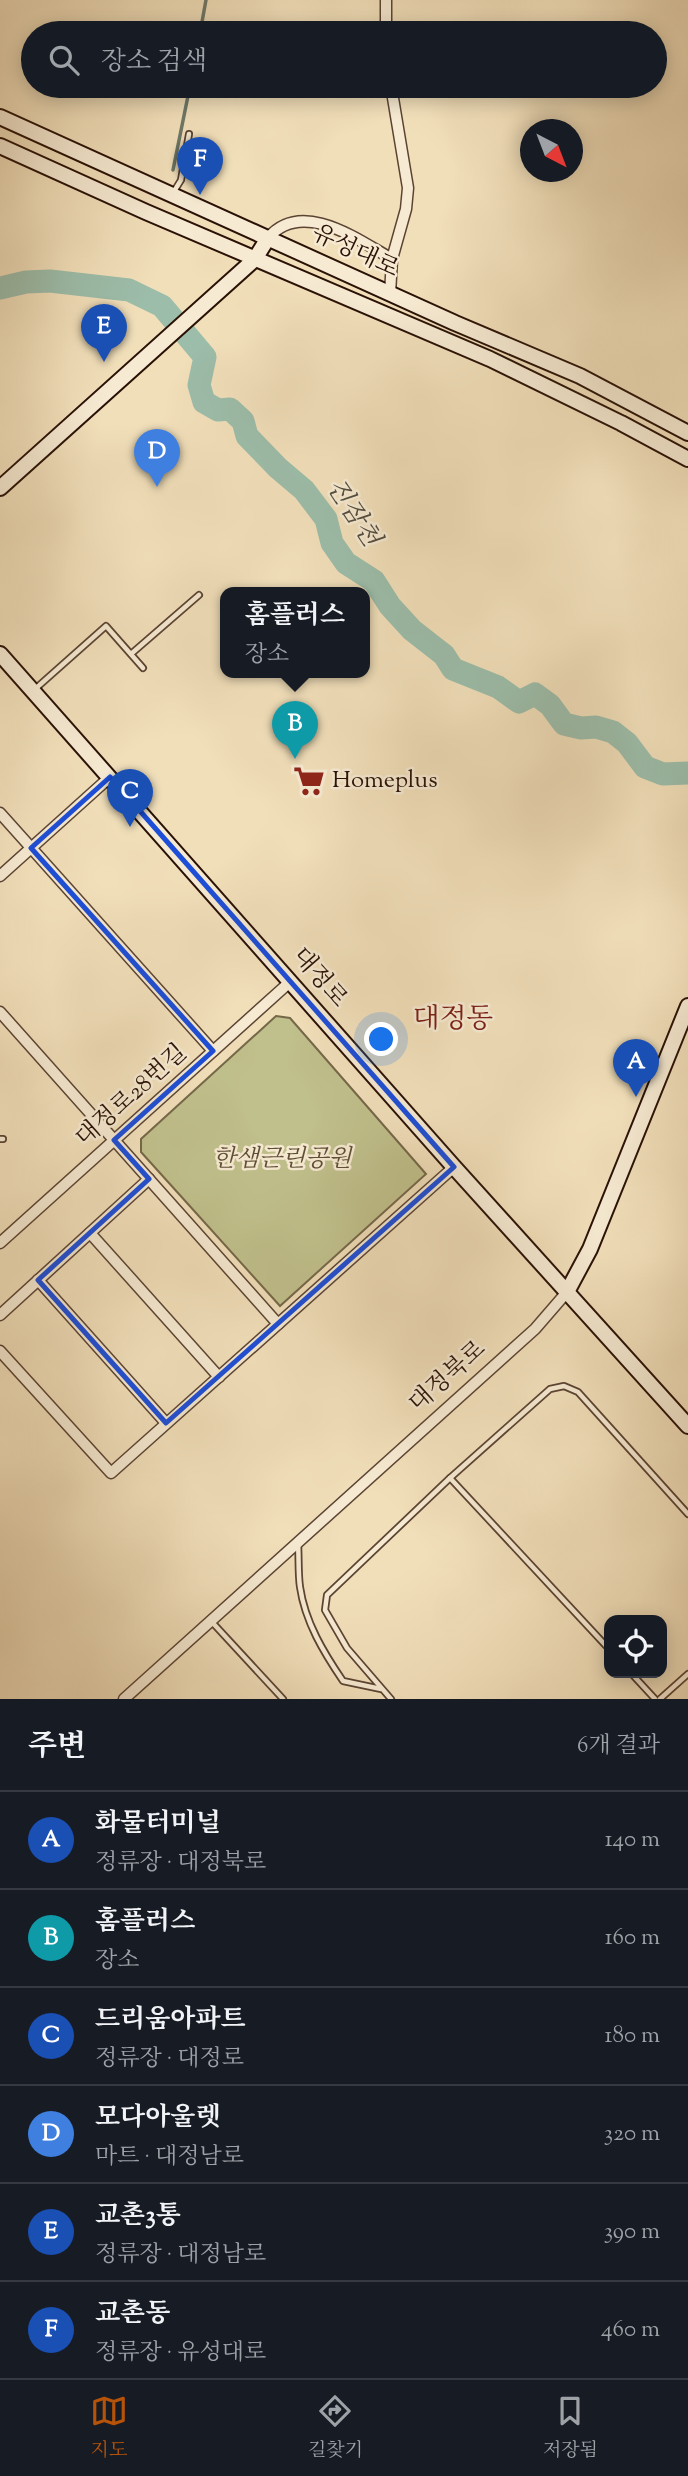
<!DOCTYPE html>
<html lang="ko">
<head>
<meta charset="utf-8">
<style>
	body { margin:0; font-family:"Sorts Mill Goudy","Noto Serif KR",serif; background:#20242c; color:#f1f3f6 }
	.controls { position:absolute; right:21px; bottom:21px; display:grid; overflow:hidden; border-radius:14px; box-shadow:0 4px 18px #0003 }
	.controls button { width:63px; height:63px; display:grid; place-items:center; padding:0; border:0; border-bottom:2px solid #363941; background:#171b24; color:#f1f3f6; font:35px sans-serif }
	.compass { position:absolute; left:520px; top:119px; width:63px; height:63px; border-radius:50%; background:#171b24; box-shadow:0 4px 18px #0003; rotate:138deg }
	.you { position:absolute; left:382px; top:1040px; width:24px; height:24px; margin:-18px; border:5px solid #fff; border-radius:50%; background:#1a73e8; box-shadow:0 0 0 10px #1a73e833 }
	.badge { display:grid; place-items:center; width:46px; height:46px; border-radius:50%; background:#b45309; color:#fff; font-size:23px; font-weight:700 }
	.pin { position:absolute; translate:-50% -58px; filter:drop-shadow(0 2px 4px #0008) }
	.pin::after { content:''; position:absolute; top:37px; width:24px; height:21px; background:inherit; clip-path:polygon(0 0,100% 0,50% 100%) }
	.popup { position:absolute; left:220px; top:587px; width:150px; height:91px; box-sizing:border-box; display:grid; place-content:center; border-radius:14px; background:#171b24; filter:drop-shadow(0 2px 5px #0005); font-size:23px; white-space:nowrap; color:#9ea1a6 }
	.popup b { font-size:26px; color:#f1f3f6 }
	.popup::after { content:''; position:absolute; left:50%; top:100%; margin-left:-14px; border:14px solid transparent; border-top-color:#171b24 }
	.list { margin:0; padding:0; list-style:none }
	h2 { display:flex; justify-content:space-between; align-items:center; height:91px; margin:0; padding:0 28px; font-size:30px }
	h2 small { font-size:23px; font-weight:400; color:#9ea1a6 }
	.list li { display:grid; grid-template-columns:46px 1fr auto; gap:21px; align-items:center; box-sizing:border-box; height:98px; padding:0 28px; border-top:2px solid #363941 }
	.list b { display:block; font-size:26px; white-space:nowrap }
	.list p { margin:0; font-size:23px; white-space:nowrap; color:#9ea1a6 }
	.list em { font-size:23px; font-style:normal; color:#9ea1a6 }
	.icon { flex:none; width:38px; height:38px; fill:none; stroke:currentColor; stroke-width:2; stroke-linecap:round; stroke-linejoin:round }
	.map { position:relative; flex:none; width:688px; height:1699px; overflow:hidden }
	.search { position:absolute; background:#171b24; box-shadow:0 4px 18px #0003; left:21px; right:21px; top:21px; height:77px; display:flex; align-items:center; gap:18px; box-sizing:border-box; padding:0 24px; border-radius:38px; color:#9ea1a6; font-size:26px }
	.sheet { height:679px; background:#171b24 }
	nav { display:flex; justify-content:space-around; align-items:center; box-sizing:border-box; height:98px; border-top:2px solid #363941; background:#171b24; font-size:19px; color:#9ea1a6 }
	nav a { display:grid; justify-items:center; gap:4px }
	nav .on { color:#b45309 }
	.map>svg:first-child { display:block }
	.green { fill:#c0c08c; stroke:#756849; stroke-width:2 }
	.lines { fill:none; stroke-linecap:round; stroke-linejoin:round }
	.stream { stroke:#6e7868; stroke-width:3.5 }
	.river { stroke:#9cbdaa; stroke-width:23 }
	.lane-casing { stroke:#5c4433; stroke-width:8 }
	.street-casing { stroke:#5c4433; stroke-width:13 }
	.secondary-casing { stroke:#2a1106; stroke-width:18 }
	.lane { stroke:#f6ead2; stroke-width:4.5 }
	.street { stroke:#f6ead2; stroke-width:10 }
	.secondary { stroke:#f6ead2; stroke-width:14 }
	.marked { fill:none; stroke:#1d4ed8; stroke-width:5; stroke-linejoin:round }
	.labels { text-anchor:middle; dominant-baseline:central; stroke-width:5; stroke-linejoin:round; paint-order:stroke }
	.street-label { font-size:24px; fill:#2a1106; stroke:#f6ead2 }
	.poi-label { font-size:24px; fill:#2a1106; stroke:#f6ead2; text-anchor:start }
	.park-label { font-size:24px; font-style:italic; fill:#5e4e35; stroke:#f6ead2 }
	.water-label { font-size:26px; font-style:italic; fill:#524d3f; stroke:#f6ead2 }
	.quarter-label { font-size:28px; fill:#7a1f14; stroke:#f6ead2 }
</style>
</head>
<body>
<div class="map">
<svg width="688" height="1699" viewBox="0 0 688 1699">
	<rect width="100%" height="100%" fill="#f1dfba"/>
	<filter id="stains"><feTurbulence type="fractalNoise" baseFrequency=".00286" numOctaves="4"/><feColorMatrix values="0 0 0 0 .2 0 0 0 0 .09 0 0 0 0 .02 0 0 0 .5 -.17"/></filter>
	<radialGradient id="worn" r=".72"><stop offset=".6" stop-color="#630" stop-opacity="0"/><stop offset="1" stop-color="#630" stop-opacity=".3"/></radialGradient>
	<polygon class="green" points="276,1016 290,1018 426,1174 280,1306 141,1152 141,1139"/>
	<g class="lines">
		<g class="stream">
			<polyline points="200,33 206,0"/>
			<polyline points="173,170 190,86"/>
		</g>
		<polyline class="river" points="0,288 26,282 50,281 129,290 162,306 205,357 199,385 204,402 218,410 230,409 243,421 247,436 278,468 304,490 326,519 332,543 346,563 374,581 390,606 412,630 444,655 453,669 498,687 519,702 535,694 550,705 564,724 581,728 596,727 613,732 627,743 645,767 663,774 688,773"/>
		<defs>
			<g id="lane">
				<polyline points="173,193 181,180 189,134"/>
				<polyline points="131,654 199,595"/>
				<polyline points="34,690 106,626 143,668"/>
				<polyline points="0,1139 3,1139"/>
				<polyline points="450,1478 550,1389 564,1386 578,1392 688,1514"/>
				<path d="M298 1543C299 1558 298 1573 300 1587 305 1622 324 1653 343 1681L381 1689"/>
				<polyline points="211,1621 283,1699"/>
				<polyline points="631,1673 655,1699"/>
				<polyline points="391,1699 347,1648 325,1610 327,1595 450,1478 609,1649"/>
				<polyline points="660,1699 688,1674"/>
			</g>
			<g id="street">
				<polyline points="386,0 386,33"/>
				<path d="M268 238C302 198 358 240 392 259"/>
				<polyline points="390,294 392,259 406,209 408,188 391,86"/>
				<polyline points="0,813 213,1051"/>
				<polyline points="0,876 110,777"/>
				<polyline points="0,1012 278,1324"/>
				<polyline points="90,1233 219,1377"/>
				<polyline points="0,1243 291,981"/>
				<polyline points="38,1280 166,1423"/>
				<polyline points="0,1315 149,1179"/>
				<polyline points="0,1351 111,1473 454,1167"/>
				<polyline points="124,1699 535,1329 567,1292"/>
			</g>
			<g id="secondary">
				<polyline points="0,117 455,323 580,376 688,433"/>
				<polyline points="0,146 146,212 490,359 621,423 688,459"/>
				<polyline points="0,488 255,259 268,238"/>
				<polyline points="0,654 454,1167 688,1426"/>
				<polyline points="567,1292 590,1249 688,1006"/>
			</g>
		</defs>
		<use href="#lane" class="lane-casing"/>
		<use href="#street" class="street-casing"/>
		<use href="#secondary" class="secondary-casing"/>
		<use href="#lane" class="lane"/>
		<use href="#street" class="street"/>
		<use href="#secondary" class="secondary"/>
	</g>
	<path class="marked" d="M110 777 454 1167 166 1423 38 1280 149 1179 114 1140 213 1051 31 848Z"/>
	<defs>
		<symbol id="supermarket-bare" viewBox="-9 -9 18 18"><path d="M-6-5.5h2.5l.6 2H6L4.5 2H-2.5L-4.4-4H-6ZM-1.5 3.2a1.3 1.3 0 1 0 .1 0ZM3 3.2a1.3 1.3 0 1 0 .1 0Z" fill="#8f2418" stroke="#f6ead2" stroke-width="2.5" paint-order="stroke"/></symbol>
	</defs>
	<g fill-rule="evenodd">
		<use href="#supermarket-bare" x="287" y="759" width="44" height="44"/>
	</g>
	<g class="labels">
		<g class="street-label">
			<text transform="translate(355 252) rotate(25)">유성대로</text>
			<text transform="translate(319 978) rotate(49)">대정로</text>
			<text transform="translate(132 1096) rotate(-42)">대정로28번길</text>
			<text transform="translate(448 1377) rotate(-42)">대정북로</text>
		</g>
		<g class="poi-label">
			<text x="332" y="781">Homeplus</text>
		</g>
		<g class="park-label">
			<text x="282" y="1160">한샘근린공원</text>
		</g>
		<g class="water-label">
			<text transform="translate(352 513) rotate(57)">진잠천</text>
		</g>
		<g class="quarter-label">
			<text x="453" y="1020">대정동</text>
		</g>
	</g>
	<rect width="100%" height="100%" filter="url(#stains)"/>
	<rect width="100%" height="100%" fill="url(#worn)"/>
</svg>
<div class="controls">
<button><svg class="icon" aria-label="locate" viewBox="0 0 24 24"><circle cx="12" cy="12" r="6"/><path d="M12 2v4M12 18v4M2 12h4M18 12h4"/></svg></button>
</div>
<svg class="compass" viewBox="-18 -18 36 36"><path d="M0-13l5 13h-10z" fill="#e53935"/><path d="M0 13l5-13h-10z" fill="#9ea1a6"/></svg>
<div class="you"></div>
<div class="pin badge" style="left:636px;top:1097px;background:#1a4fb4">A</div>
<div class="pin badge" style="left:295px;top:759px;background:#0f9aa8">B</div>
<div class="popup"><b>홈플러스</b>장소</div>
<div class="pin badge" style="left:130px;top:827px;background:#1a4fb4">C</div>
<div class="pin badge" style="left:157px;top:487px;background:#3f7fe0">D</div>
<div class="pin badge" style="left:104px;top:362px;background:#1a4fb4">E</div>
<div class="pin badge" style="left:200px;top:195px;background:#1a4fb4">F</div>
<div class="search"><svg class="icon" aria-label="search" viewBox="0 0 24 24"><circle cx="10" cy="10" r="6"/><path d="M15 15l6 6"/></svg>장소 검색</div>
</div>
<section class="sheet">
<h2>주변<small>6개 결과</small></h2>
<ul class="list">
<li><span class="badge" style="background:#1a4fb4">A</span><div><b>화물터미널</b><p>정류장 · 대정북로</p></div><em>140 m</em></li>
<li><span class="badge" style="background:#0f9aa8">B</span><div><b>홈플러스</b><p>장소</p></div><em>160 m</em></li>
<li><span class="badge" style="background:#1a4fb4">C</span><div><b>드리움아파트</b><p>정류장 · 대정로</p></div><em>180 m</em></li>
<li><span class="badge" style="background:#3f7fe0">D</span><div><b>모다아울렛</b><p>마트 · 대정남로</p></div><em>320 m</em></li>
<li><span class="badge" style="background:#1a4fb4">E</span><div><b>교촌3통</b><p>정류장 · 대정남로</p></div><em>390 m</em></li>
<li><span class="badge" style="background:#1a4fb4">F</span><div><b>교촌동</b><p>정류장 · 유성대로</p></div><em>460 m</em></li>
</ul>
</section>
<nav>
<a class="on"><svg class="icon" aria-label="map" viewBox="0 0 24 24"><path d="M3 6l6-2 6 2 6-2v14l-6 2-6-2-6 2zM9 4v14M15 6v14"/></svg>지도</a>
<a><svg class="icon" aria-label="directions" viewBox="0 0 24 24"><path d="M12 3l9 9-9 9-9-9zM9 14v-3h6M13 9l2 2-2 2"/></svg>길찾기</a>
<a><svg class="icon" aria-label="saved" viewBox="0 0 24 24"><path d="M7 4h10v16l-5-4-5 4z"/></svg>저장됨</a>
</nav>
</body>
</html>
